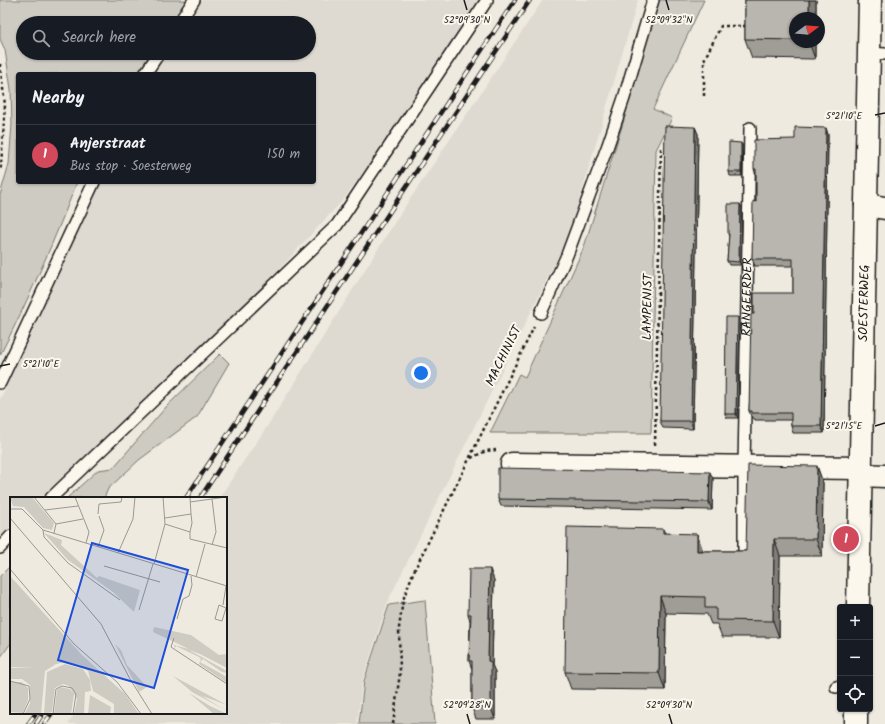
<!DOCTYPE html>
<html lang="en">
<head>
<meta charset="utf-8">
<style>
	body { margin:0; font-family:Kalam,sans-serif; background:#20242c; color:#f1f3f6 }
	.controls { position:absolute; right:12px; bottom:12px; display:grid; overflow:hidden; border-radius:4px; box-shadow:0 1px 3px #0004 }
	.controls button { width:36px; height:36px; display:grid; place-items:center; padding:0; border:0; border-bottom:1px solid #363941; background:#171b24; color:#f1f3f6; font:20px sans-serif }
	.compass { position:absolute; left:789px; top:12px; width:36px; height:36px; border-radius:50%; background:#171b24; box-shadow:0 1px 3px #0004; rotate:74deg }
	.you { position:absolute; left:421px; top:373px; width:14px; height:14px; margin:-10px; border:3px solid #fff; border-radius:50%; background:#1a73e8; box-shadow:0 0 0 6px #1a73e833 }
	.badge { display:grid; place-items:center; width:26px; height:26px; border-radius:50%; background:#d1495b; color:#fff; font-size:13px; font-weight:700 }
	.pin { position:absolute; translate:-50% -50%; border:2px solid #fff; box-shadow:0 1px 4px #0006 }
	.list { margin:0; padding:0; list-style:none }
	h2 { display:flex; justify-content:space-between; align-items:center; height:52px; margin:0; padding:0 16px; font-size:17px }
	h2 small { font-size:13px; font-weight:400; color:#9ea1a6 }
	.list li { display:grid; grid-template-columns:26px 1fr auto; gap:12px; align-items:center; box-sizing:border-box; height:60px; padding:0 16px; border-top:1px solid #363941 }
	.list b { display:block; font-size:15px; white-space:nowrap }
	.list p { margin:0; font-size:13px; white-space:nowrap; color:#9ea1a6 }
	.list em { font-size:13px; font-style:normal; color:#9ea1a6 }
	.icon { flex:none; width:22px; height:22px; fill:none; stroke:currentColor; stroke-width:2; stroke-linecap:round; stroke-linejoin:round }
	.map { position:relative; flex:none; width:885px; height:724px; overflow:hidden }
	.search { position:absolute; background:#171b24; box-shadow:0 1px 3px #0004; left:16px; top:16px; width:300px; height:44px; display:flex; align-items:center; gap:10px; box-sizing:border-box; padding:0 14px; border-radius:22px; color:#9ea1a6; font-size:15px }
	.panel { position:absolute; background:#171b24; box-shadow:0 1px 3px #0004; left:16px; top:72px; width:300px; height:112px; border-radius:4px }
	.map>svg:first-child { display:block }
	.built { fill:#dedad1 }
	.green { fill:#ceccc2; stroke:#75746f }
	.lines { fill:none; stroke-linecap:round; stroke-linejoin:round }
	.lane-casing { stroke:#1c1c1c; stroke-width:14 }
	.street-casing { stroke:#1c1c1c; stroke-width:25 }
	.path { stroke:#1c1c1c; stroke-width:2.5; stroke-dasharray:3 3; stroke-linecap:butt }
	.lane { stroke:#fbf7ec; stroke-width:11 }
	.street { stroke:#fbf7ec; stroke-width:22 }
	.rail-casing { stroke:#1c1c1c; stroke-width:4.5 }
	.rail { stroke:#fbf7ec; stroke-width:3; stroke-dasharray:9; stroke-linecap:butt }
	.wall { fill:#9f9d96; stroke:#1c1c1c }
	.shaded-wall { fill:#827f7a; stroke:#1c1c1c }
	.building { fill:#b9b6af; stroke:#1c1c1c }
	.ticks { fill:none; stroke:#1c1c1c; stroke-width:1.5 }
	.labels { text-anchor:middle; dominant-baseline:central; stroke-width:4; stroke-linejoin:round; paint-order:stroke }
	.street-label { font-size:13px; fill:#1c1c1c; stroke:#fbf7ec }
	.inset-road { fill:none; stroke:#9a9891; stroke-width:1 }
	.view { fill:#1d4ed8; fill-opacity:0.15; stroke:#1d4ed8; stroke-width:2 }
	.inset-edge { fill:none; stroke:#1c1c1c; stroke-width:2 }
	.ticks-label { font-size:10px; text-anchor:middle; fill:#1c1c1c; stroke:#fbf7ec; stroke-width:4; stroke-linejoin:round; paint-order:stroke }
</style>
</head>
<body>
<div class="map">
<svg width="885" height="724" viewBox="0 0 885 724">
	<rect width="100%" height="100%" fill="#eeeadf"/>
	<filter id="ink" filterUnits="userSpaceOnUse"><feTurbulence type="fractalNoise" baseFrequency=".025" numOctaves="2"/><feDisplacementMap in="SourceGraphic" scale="8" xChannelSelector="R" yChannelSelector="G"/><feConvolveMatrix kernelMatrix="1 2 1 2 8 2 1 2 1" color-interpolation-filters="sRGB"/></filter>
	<g filter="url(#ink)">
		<g class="built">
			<polygon points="202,0 484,0 430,81 343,200 258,292 41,498 11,498 11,526 0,536 0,399 7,386 100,182 314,182 314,74 153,74 167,53 309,53 309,23 186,23"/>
			<polygon points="543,0 638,0 569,235 388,601 362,682 357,724 68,724 75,713 226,713 226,498 219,498 270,422 398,217"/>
		</g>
		<g class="green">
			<path d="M0 0H187L172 23H23V53H153L139 74H18V182H77C54 241 29 299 0 355V195L9 164 12 124 11 89 5 50 0 39Z"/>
			<polygon points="659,0 704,0 653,109 672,118 656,150 651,433 490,433 519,374 525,377 584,247 623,123 650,25"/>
			<polygon points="220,354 229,363 197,417 139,460 108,489 104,498 67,498 98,470 113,468 167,406"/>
			<polygon points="11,565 11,643 0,658 0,576"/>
			<polygon points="425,600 435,724 359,724 364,681 389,605"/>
		</g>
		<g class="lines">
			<defs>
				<g id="lane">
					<polyline points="179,23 194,0"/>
					<polyline points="869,53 885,54"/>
					<polyline points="145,74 159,53"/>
					<polyline points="541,313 567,255 608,145 624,98 653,0"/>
					<polyline points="0,383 94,182"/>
					<polyline points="51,498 337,225 487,0"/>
					<polyline points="0,548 11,536"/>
					<path id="s1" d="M744 551V467L750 128"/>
					<polyline points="836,687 840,686"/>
				</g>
				<g id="street">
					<polyline points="866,205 885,208"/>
					<polyline points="512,464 860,468"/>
					<polyline points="860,475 885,476"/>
					<path id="s2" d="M858 607 870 0"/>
					<polyline points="856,724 856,709"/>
				</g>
			</defs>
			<use href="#lane" class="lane-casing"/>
			<use href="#street" class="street-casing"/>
			<g class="path">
				<polyline points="0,64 5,105 1,166 0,171"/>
				<polyline points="704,96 704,60 721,26 748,26"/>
				<polyline points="655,445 661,148"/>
				<polyline points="471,458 486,451 496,450"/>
				<polyline points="393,724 400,673 399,628 403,600 413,573 534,327"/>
			</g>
			<use href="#lane" class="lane"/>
			<use href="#street" class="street"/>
			<defs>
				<g id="rail">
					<polyline points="186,498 515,0"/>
					<polyline points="200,498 530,0"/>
					<polyline points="28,724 36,713"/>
					<polyline points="36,724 43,713"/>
					<polyline points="44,724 52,713"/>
				</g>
			</defs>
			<use href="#rail" class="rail-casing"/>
			<use href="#rail" class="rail"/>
		</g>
		<g class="wall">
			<polygon points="745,0 816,0 816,18 795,18 795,42 815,42 815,59 752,58 745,39"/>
			<polygon points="695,127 698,134 693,429 663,428 660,421"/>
			<polygon points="826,128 828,135 824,433 793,433 791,426 791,420 755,420 754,418 752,418 749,411 754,314 793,293 793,266 755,266 752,259 756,202 756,175 754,169 795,139"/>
			<polygon points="743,146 742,176 730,176 729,172"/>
			<polygon points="742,208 741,265 729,265 727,261 729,236 728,234"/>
			<polygon points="740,321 738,418 727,418 725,414"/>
			<polygon points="817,466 823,483 822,556 780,556 779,637 722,637 717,624 711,624 707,614 666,613 665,690 571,689 565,672 663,529 665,533 703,551 746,551"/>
			<polygon points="713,479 712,510 501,506 498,499"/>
			<polygon points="494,580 492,665 495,672 495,719 476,719 472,708 472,669 469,661 470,621 468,614"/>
		</g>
		<g class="shaded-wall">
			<rect x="809" y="0" width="7" height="18"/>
			<polygon points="809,42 815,42 815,59"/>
			<polygon points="695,127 698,134 693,429 691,421"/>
			<polygon points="826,128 828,135 824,433 821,426"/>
			<polygon points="741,143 743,146 742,176 741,172"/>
			<polygon points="740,204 742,208 741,265 739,262"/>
			<polygon points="738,317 740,321 738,418 736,414"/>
			<polygon points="817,466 823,483 822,556 816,539"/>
			<polygon points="710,472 713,479 712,510 709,502"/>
			<polygon points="697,534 703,551 697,551"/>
			<polygon points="774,539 780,556 779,637 773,621"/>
			<polygon points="490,569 494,580 492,665 495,672 495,719 491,708 488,661"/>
			<polygon points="660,596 666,613 665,690 659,673"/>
		</g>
		<g class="building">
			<polygon points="745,0 809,0 809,18 795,18 795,40 745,39"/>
			<polygon points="665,126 695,127 691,421 660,421"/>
			<polygon points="795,127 826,128 821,426 791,426 791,413 752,413 752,411 749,411 751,314 754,314 754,293 793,293 793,259 752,259 753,201 756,202 756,169 754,169 754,140 795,139"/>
			<polygon points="729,142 741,143 741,172 729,172"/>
			<polygon points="728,204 740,204 739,262 727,261 729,234 728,234"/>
			<polygon points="726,317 738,317 736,414 725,414"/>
			<polygon points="748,465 817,466 816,539 774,539 773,621 716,620 716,608 705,608 705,597 660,596 659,673 565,672 567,527 663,529 663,533 697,534 697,551 746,551"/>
			<polygon points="498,468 710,472 709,502 498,499"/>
			<polygon points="469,569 490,569 488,661 491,662 491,708 472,708 472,661 469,661 471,614 468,614"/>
		</g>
	</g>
	<path class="ticks" d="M464 0 467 10M666 0 669 10M875 115 885 113M0 366 10 364M875 426 885 423M467 714 470 724M669 714 672 724"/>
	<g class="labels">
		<g class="street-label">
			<text stroke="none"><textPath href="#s1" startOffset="254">RANGEERDER</textPath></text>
			<text stroke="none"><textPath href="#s2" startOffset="304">SOESTERWEG</textPath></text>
			<text transform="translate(648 307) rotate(-89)">LAMPENIST</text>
			<text transform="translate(504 356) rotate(-64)">MACHINIST</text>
		</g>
	</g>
	<g transform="translate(10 497)">
		<rect width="217" height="217" fill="#eeeadf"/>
		<path d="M0 0H22L44 26 42 33 33 31 14 10 3 9ZM34 36 52 43 51 48 87 81 89 79 130 93 124 115 103 95 58 63ZM0 79 72 158 115 197 129 217H104V207L83 194 78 174 70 168 55 165 46 167 35 174 31 217 15 216 20 206V188L12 182H0V171H24L0 170ZM144 130 181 138 209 158 217 157V171L190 157 179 153 217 174V176L212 175 193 162 190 165 217 180V186L189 167 191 162 189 160 166 149 165 151 164 148 179 152 143 135ZM105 147 111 153 117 168 137 190 129 195ZM55 167 73 172 80 183 81 194 75 195 74 217H64L67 202 59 189 53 187 45 191 42 215 34 217 37 175ZM163 179 217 208 192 199 217 214 182 195ZM0 185H12L18 191V203L13 216 0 215ZM50 190 60 192 64 197 61 217H44L47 193ZM179 196 200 209 217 217H204ZM80 198 101 210 100 217H78Z" fill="#ceccc2"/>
		<path class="inset-road" d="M24 0 46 27 44 36M65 0 79 35 76 46M180 0 181 17M180 5 216 0M0 12H12L33 33 217 89M35 13 68 9M88 17 89 7 111 5 112 0M0 21 91 127 120 182 142 217M46 27 73 22M155 27 180 35 182 26 181 17 155 21M33 33 34 40 58 66 110 103M180 35V42L217 51M202 48 206 35 202 2M88 50 94 33 89 19M108 56 123 22 125 0M144 67 155 27 153 0M94 69 150 85M0 72 64 147 107 185 131 217M186 80 195 47M209 108 216 111 212 124 205 122ZM213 108 216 89M129 113 143 67M167 122 173 102 179 99 182 88 181 79M164 141 161 150 217 187M0 184 19 189 20 202 13 217M43 217 46 192 52 189 62 191 66 197 63 217"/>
		<path class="view" d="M82 46 178 73 144 191 48 163Z"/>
		<rect width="217" height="217" class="inset-edge"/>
	</g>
	<g class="ticks-label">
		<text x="467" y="23">52°09'30"N</text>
		<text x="669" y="23">52°09'32"N</text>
		<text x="844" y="119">5°21'10"E</text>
		<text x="41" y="367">5°21'10"E</text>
		<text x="844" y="429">5°21'15"E</text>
		<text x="467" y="708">52°09'28"N</text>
		<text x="669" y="708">52°09'30"N</text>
	</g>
</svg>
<div class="controls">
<button>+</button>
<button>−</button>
<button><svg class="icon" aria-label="locate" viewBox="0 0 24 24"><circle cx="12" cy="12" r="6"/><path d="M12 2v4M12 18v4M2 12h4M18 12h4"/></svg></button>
</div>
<svg class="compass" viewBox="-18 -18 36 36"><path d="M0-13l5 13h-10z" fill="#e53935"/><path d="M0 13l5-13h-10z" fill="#9ea1a6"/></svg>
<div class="you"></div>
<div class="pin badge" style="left:846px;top:539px">1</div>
<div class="search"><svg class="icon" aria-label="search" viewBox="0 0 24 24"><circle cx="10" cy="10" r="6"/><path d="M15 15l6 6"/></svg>Search here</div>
<section class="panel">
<h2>Nearby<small></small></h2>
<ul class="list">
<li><span class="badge">1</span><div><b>Anjerstraat</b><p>Bus stop · Soesterweg</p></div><em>150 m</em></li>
</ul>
</section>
</div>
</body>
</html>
